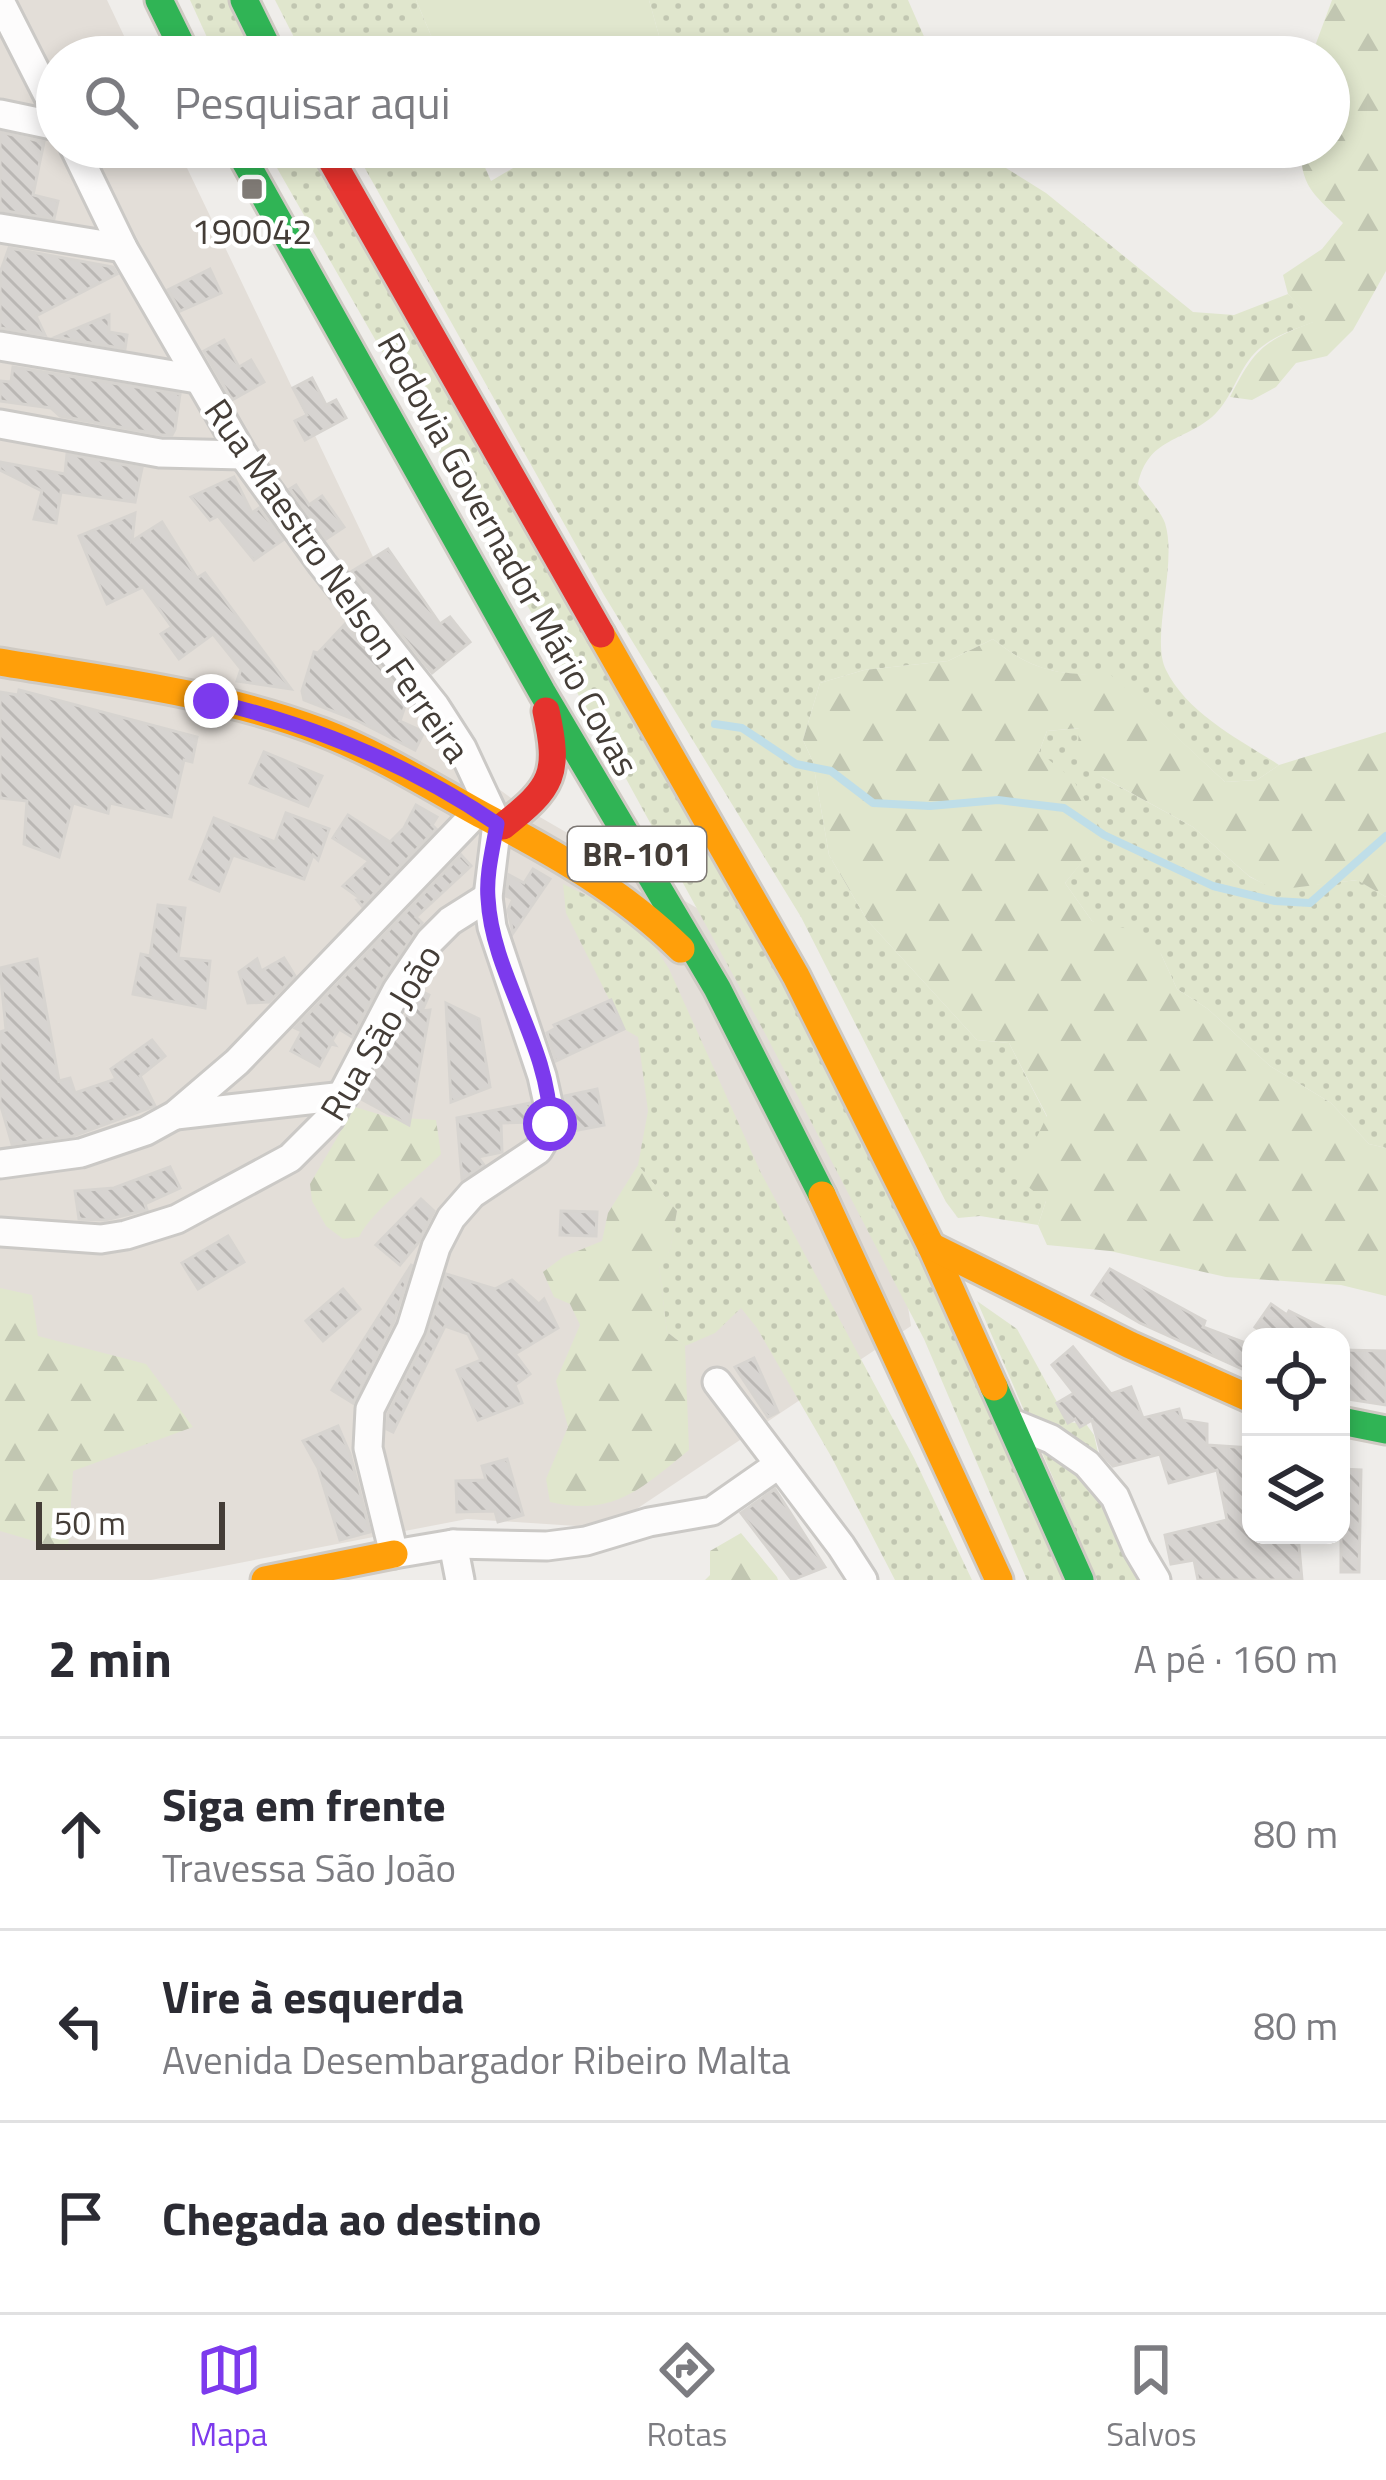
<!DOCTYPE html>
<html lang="pt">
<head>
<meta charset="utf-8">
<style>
	body { margin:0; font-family:"Titillium Web",sans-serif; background:#f2f2f3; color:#2b2b33 }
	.controls { position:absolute; right:36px; bottom:36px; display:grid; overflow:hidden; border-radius:24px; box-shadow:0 6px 18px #0003 }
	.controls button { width:108px; height:108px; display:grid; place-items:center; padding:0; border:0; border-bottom:3px solid #e1e1e2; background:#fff; color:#2b2b33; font:60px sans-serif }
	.scale { position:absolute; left:36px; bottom:30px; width:189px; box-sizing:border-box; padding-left:12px; border:6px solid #443d37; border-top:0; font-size:33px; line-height:42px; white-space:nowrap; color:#443d37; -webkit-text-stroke:9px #fff; paint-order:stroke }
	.stop { position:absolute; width:36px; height:36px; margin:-27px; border:9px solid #7c3aed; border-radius:50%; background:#fff }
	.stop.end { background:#7c3aed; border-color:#fff; box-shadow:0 3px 12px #0008 }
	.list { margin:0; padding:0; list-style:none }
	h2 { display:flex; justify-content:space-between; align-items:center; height:156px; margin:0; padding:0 48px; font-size:51px }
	h2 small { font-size:39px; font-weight:400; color:#7c7c81 }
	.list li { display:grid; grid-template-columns:78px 1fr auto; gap:36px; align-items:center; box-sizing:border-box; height:192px; padding:0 48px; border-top:3px solid #e1e1e2 }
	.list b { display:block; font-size:45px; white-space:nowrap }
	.list p { margin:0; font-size:39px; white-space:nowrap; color:#7c7c81 }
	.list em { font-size:39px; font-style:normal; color:#7c7c81 }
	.icon { flex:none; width:66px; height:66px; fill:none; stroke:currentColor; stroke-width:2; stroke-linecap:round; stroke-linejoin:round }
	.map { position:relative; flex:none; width:1386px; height:1580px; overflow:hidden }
	.search { position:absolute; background:#fff; box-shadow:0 6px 18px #0003; left:36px; right:36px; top:36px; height:132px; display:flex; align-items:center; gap:30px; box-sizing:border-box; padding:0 42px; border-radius:66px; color:#7c7c81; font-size:45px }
	.sheet { height:732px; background:#fff }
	nav { display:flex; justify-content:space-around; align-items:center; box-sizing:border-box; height:168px; border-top:3px solid #e1e1e2; background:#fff; font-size:33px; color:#7c7c81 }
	nav a { display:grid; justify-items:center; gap:6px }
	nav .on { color:#7c3aed }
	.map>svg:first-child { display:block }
	.residential { fill:#e3ded8 }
	.grass { fill:url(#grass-dots) }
	.forest { fill:url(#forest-firs) }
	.pitch { fill:#e0e6cd }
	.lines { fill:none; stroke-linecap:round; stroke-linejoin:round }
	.stream { stroke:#bfdee8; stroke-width:8 }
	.building { fill:url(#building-back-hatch); stroke:#d7d4d0; stroke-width:3 }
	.street-casing { stroke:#cbc9c6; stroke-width:33 }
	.fast-casing { stroke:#cfcac3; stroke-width:33 }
	.slow-casing { stroke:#cfcac3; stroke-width:33 }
	.jam-casing { stroke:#cfcac3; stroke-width:33 }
	.street { stroke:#fdfcfc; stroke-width:27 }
	.fast { stroke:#30b455; stroke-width:27 }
	.slow { stroke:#ff9f0a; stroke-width:27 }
	.jam { stroke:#e5322d; stroke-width:27 }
	.route { stroke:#7c3aed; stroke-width:15 }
	.poi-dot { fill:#807b76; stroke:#fff; stroke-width:4.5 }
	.labels { text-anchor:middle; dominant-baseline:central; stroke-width:9; stroke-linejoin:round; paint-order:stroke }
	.shield { fill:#fff; stroke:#7c7773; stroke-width:3 }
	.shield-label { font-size:33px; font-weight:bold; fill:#443d37 }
	.poi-label { font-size:36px; fill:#443d37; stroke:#fff }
	.street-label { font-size:36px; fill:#443d37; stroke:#fff }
</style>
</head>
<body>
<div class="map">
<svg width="1386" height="1580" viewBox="0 0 1386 1580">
	<defs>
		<pattern id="grass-dots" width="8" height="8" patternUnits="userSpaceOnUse" patternTransform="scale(3)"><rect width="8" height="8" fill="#e0e6cd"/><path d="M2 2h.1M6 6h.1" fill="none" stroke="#c1c6b1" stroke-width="1.8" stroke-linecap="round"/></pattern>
		<pattern id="forest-firs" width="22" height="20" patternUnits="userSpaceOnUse" patternTransform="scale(3)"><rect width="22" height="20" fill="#e0e6cd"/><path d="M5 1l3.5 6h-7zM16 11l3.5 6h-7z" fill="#c1c6b1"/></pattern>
		<pattern id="building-back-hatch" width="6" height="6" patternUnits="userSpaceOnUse" patternTransform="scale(3)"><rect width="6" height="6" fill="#d7d4d1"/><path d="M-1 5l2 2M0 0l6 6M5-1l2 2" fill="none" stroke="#bab7b4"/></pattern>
	</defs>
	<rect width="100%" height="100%" fill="#efedea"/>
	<polygon class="residential" points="0,0 107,0 134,57 57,57 57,147 177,147 476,772 526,809 747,937 894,1217 911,1326 608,1528 467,1519 151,1580 0,1580"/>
	<g class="grass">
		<polygon points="190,0 237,0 265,57 216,57"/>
		<polygon points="275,0 416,0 440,57 304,57"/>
		<polygon points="649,0 908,0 933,57 665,57"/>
		<polygon points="265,147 313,147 931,1250 1072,1580 1027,1580 924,1339 767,1037 618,764"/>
		<path d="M353 147H476L491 181 549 147H990L1006 168 1046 193 1193 312 1234 315 1288 294 1314 322C1290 331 1264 339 1249 360 1235 379 1230 401 1212 417 1182 442 1148 438 1138 484 1146 496 1160 510 1165 523 1178 564 1150 639 1166 670 1187 713 1240 740 1279 765L1257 780 1225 782 1111 676C1059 674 1035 673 993 639L948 661 864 670 820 683 803 740 813 762 829 855 867 920 977 1040 1009 1043 1047 1117 1046 1201 1038 1225 980 1216 958 1218 946 1202 801 917 604 595Z"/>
		<polygon points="1080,728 1102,777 1193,827 1250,877 1275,889 1358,880 1386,897 1386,1148 1369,1144 1331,1103 1270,1066 1208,1009 1177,989 1161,954 1092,921 1065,883 1103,835 1039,752 1047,731"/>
		<polygon points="563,884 638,920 669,969 761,1173 914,1458 972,1580 895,1580 832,1458 757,1328 741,1308 715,1333 685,1346 667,1332 659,1266 670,1250 677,1211 638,1165 648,1111 638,1037 624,1029 566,913"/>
		<polygon points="977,1301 1017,1329 1068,1422 1086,1424 1094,1435 1113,1520 1140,1580 1097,1580"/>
	</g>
	<g class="forest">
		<path d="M1332 0H1386V271L1353 330 1327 356 1296 363 1276 387 1252 400 1230 397C1254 350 1263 341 1313 322L1288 294 1283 275 1322 249 1343 223C1317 196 1300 189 1301 147H1329V57H1311Z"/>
		<path d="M993 639C1035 673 1059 674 1111 675L1225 782 1257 780 1279 765 1386 732V897L1357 880 1275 890 1249 876 1193 827 1077 763 1079 728 1047 731 1039 752 1073 779 1104 835 1065 883 1092 921 1138 931 1161 954 1177 989 1208 1009 1270 1066 1331 1103 1369 1144 1386 1148V1296L1341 1285 1226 1277 1110 1251 1047 1245 1038 1225 1046 1201 1017 1178 1047 1116 1009 1043 977 1040 867 920 829 855 813 762 803 740 820 683 864 670 948 661Z"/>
		<path d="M355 1107 388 1117 436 1120 441 1154C417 1179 372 1210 359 1237L343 1239 326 1226 312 1201 310 1184Z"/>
		<path d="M638 1165 677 1211 670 1250 659 1267 667 1332 685 1346 689 1450C642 1488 614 1517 550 1502L546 1479 568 1427 556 1381 580 1325 570 1304 554 1297 543 1272 563 1257 602 1241 608 1213Z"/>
		<polygon points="0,1288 32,1295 38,1336 146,1364 193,1427 73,1471 68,1551 0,1531"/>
		<polygon points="741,1533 777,1577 778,1580 705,1580 710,1575 710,1551"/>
	</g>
	<polygon class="pitch" points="416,0 649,0 665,57 440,57"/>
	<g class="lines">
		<polyline class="stream" points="715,724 742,728 796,764 831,771 873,803 930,806 998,800 1064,808 1104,835 1213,886 1275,901 1310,903 1386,836"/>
	</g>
	<g class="building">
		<polygon points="0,132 44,142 33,195 58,201 54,219 0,210"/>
		<polygon points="9,248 113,267 117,274 36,316 45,335 0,328 0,273"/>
		<polygon points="210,269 221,293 180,311 168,290"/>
		<polygon points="109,315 109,332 127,335 125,349 56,337"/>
		<polygon points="224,340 239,367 251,360 264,382 232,400 204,351"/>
		<polygon points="13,367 180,394 175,429 172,435 162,435 60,416 51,408 0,401 0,381 11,382"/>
		<polygon points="312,378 326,405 336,400 346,418 305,440 295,421 307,415 293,388"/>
		<polygon points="67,454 142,468 135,502 61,492 56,523 34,519 42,491 0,470 0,462 65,474"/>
		<polygon points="234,477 252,513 259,508 283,540 254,560 218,516 210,520 191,497"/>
		<polygon points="296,485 309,505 322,496 344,527 326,539 290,489"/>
		<polygon points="135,513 132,541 162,522 197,578 205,573 291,689 237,681 241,669 213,634 179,659 161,634 172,627 143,587 107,604 79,536"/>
		<polygon points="388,549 440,624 450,617 470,642 432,673 351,572"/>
		<polygon points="346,623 407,700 400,721 424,732 415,750 356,720 304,700 302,691 314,652 318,653"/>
		<polygon points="19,690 197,737 192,762 184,760 171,817 110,803 108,813 73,803 59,857 24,844 27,801 0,798 0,692 18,695"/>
		<polygon points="264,752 322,776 308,806 250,783"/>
		<polygon points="416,805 437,817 432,825 436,829 362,906 357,900 361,899 343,886 369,861 333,838 348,815 390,842 404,828"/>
		<polygon points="286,813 329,829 318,860 313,855 304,879 233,855 219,891 190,879 214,818 275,842"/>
		<polygon points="461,855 471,866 416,917 422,923 382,980 352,1037 339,1029 332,1041 335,1045 331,1044 319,1066 291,1051 302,1031 295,1028"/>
		<polygon points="533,869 550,879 513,933 508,910 513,899 506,896 509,875 524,883"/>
		<polygon points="158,905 185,908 178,958 210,961 205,1008 133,994 141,954 150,956"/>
		<polygon points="284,958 295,976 269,1002 248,1003 239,972 257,959 261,971"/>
		<polygon points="37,959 59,1081 70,1078 75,1093 116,1079 111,1069 152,1040 165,1056 140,1076 155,1106 73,1136 12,1144 0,1103 0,1032 6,1030 0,968"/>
		<polygon points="419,990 429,995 422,1011 430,1010 409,1125 361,1099"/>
		<polygon points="611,1000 624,1029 556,1061 547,1033 556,1028 554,1025"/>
		<polygon points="446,1003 479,1019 490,1087 451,1102"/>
		<polygon points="597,1089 604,1125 573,1131 571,1121 568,1121 565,1096"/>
		<polygon points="530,1103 531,1122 501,1123 502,1152 478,1157 484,1165 462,1179 457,1118"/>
		<polygon points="170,1167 180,1188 145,1204 147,1210 105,1220 79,1219 75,1191 114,1188"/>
		<polygon points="421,1199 434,1211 418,1243 400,1265 376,1245"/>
		<polygon points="561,1211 597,1212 596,1236 560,1235"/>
		<polygon points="228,1236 244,1262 198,1289 182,1263"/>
		<polygon points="412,1264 394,1321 353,1403 332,1390"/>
		<polygon points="1110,1269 1205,1321 1203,1327 1251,1345 1251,1373 1140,1323 1092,1295"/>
		<polygon points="446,1274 495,1289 512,1280 539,1304 544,1299 558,1328 515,1354 530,1374 515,1385 522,1403 478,1420 457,1370 481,1360 468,1334 445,1326 393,1432 387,1429 388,1414 427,1336"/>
		<polygon points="343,1289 360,1309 323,1341 306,1321"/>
		<polygon points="1271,1304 1287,1315 1289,1311 1341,1337 1270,1337 1255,1327"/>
		<polygon points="1073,1347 1111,1394 1131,1387 1143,1418 1179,1409 1182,1420 1207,1424 1207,1445 1251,1448 1251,1535 1298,1535 1302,1580 1198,1580 1194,1560 1171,1564 1165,1535 1227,1520 1217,1470 1169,1483 1160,1454 1113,1466 1101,1453 1092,1420 1080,1427 1075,1419 1068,1423 1057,1403 1074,1393 1052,1365"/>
		<polygon points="1341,1350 1386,1351 1386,1405 1341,1398"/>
		<polygon points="754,1358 778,1412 768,1417 735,1367"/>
		<polygon points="338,1426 350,1454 370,1532 340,1540 318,1468 303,1441"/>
		<polygon points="507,1459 523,1515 498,1522 495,1511 457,1512 456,1481 486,1480 482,1466"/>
		<polygon points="1341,1469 1361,1470 1359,1572 1341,1572"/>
		<polygon points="775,1489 825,1567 792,1580 741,1513"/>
	</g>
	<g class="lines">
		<defs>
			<g id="street">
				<polyline points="0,1 57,113"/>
				<polyline points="0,114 57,126"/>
				<polyline points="74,147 123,248 243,455 322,564 435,706 462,748 497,823 488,897 492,927 542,1076 550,1112 549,1132 538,1150 472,1194 451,1218 436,1247 411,1328 370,1409 368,1448 394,1554 453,1544 547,1546 586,1541 649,1522 712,1511 778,1465"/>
				<polyline points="0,228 123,248"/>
				<polyline points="0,346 197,379"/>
				<polyline points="0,424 160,453 243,455"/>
				<polyline points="176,1115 344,1096"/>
				<polyline points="0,1164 81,1153 146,1131 175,1115 237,1062 478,811"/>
				<polyline points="0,1232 101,1239 126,1235 177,1219 290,1158 330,1118 397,990 430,941 450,921 488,897"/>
				<polyline points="717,1382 841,1546 863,1580"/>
				<polyline points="1012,1423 1051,1439 1087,1464 1115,1497 1137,1548 1156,1580"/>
				<polyline points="453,1544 460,1580"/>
			</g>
			<g id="fast">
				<polyline points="159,0 187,57"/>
				<polyline points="244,0 272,57"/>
				<polyline points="237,147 542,692 717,988 822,1195"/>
				<polyline points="994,1387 1080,1580"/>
				<polyline points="1341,1421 1386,1430"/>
			</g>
			<g id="slow">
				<polyline points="601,634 796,976 931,1246 994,1387"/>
				<path d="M0 662C108 680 219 693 322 732 379 754 431 787 484 816 556 854 623 892 681 949"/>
				<polyline points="822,1195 999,1580"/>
				<polyline points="931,1246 1130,1345 1251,1399"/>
				<polyline points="265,1580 394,1554"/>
			</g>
			<g id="jam">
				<polyline points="324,147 601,634"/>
				<path d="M503 826C553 787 560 774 546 711"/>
			</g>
		</defs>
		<use href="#street" class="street-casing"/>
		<use href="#fast" class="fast-casing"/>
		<use href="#slow" class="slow-casing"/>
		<use href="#jam" class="jam-casing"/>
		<use href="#street" class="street"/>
		<use href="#fast" class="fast"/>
		<use href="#slow" class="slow"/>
		<use href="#jam" class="jam"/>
	</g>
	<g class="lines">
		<path class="route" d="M211 701C313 725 409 764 497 824 493 848 486 874 488 898 492 976 550 1045 550 1124"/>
	</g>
	<rect class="poi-dot" x="240" y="177" width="24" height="24" rx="6"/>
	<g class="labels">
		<rect class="shield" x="568" y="827" width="138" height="54" rx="9"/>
		<g class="shield-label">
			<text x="637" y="854">BR-101</text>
		</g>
		<g class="poi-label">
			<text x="252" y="230">190042</text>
		</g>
		<g class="street-label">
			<text transform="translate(509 554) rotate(61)">Rodovia Governador Mário Covas</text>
			<text transform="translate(338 580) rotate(55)">Rua Maestro Nelson Ferreira</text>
			<text transform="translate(380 1032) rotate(-59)">Rua São João</text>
		</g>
	</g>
</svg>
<div class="controls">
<button><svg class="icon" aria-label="locate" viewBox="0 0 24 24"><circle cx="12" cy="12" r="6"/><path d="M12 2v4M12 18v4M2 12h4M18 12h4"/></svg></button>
<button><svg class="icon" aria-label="layers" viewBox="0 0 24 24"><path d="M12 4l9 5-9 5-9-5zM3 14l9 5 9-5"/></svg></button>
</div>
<div class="scale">50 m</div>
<div class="stop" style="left:550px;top:1124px"></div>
<div class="stop end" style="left:211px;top:701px"></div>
<div class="search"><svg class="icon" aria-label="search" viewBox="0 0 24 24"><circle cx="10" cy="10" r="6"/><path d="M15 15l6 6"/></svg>Pesquisar aqui</div>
</div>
<section class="sheet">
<h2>2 min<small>A pé · 160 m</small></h2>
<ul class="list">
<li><svg class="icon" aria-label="ahead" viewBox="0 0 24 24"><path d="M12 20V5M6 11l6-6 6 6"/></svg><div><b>Siga em frente</b><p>Travessa São João</p></div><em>80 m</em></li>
<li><svg class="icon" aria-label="left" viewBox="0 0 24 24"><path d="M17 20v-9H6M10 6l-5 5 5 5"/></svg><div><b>Vire à esquerda</b><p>Avenida Desembargador Ribeiro Malta</p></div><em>80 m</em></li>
<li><svg class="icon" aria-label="arrive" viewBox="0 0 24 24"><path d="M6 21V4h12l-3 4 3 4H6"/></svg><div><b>Chegada ao destino</b></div></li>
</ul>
</section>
<nav>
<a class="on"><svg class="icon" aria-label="map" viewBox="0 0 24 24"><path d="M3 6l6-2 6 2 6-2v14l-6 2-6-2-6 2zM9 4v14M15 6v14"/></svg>Mapa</a>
<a><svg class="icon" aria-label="directions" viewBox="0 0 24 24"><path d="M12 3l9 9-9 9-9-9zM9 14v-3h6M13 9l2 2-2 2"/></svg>Rotas</a>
<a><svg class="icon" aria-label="saved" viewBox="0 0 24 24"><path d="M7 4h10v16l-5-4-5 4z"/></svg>Salvos</a>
</nav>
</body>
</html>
